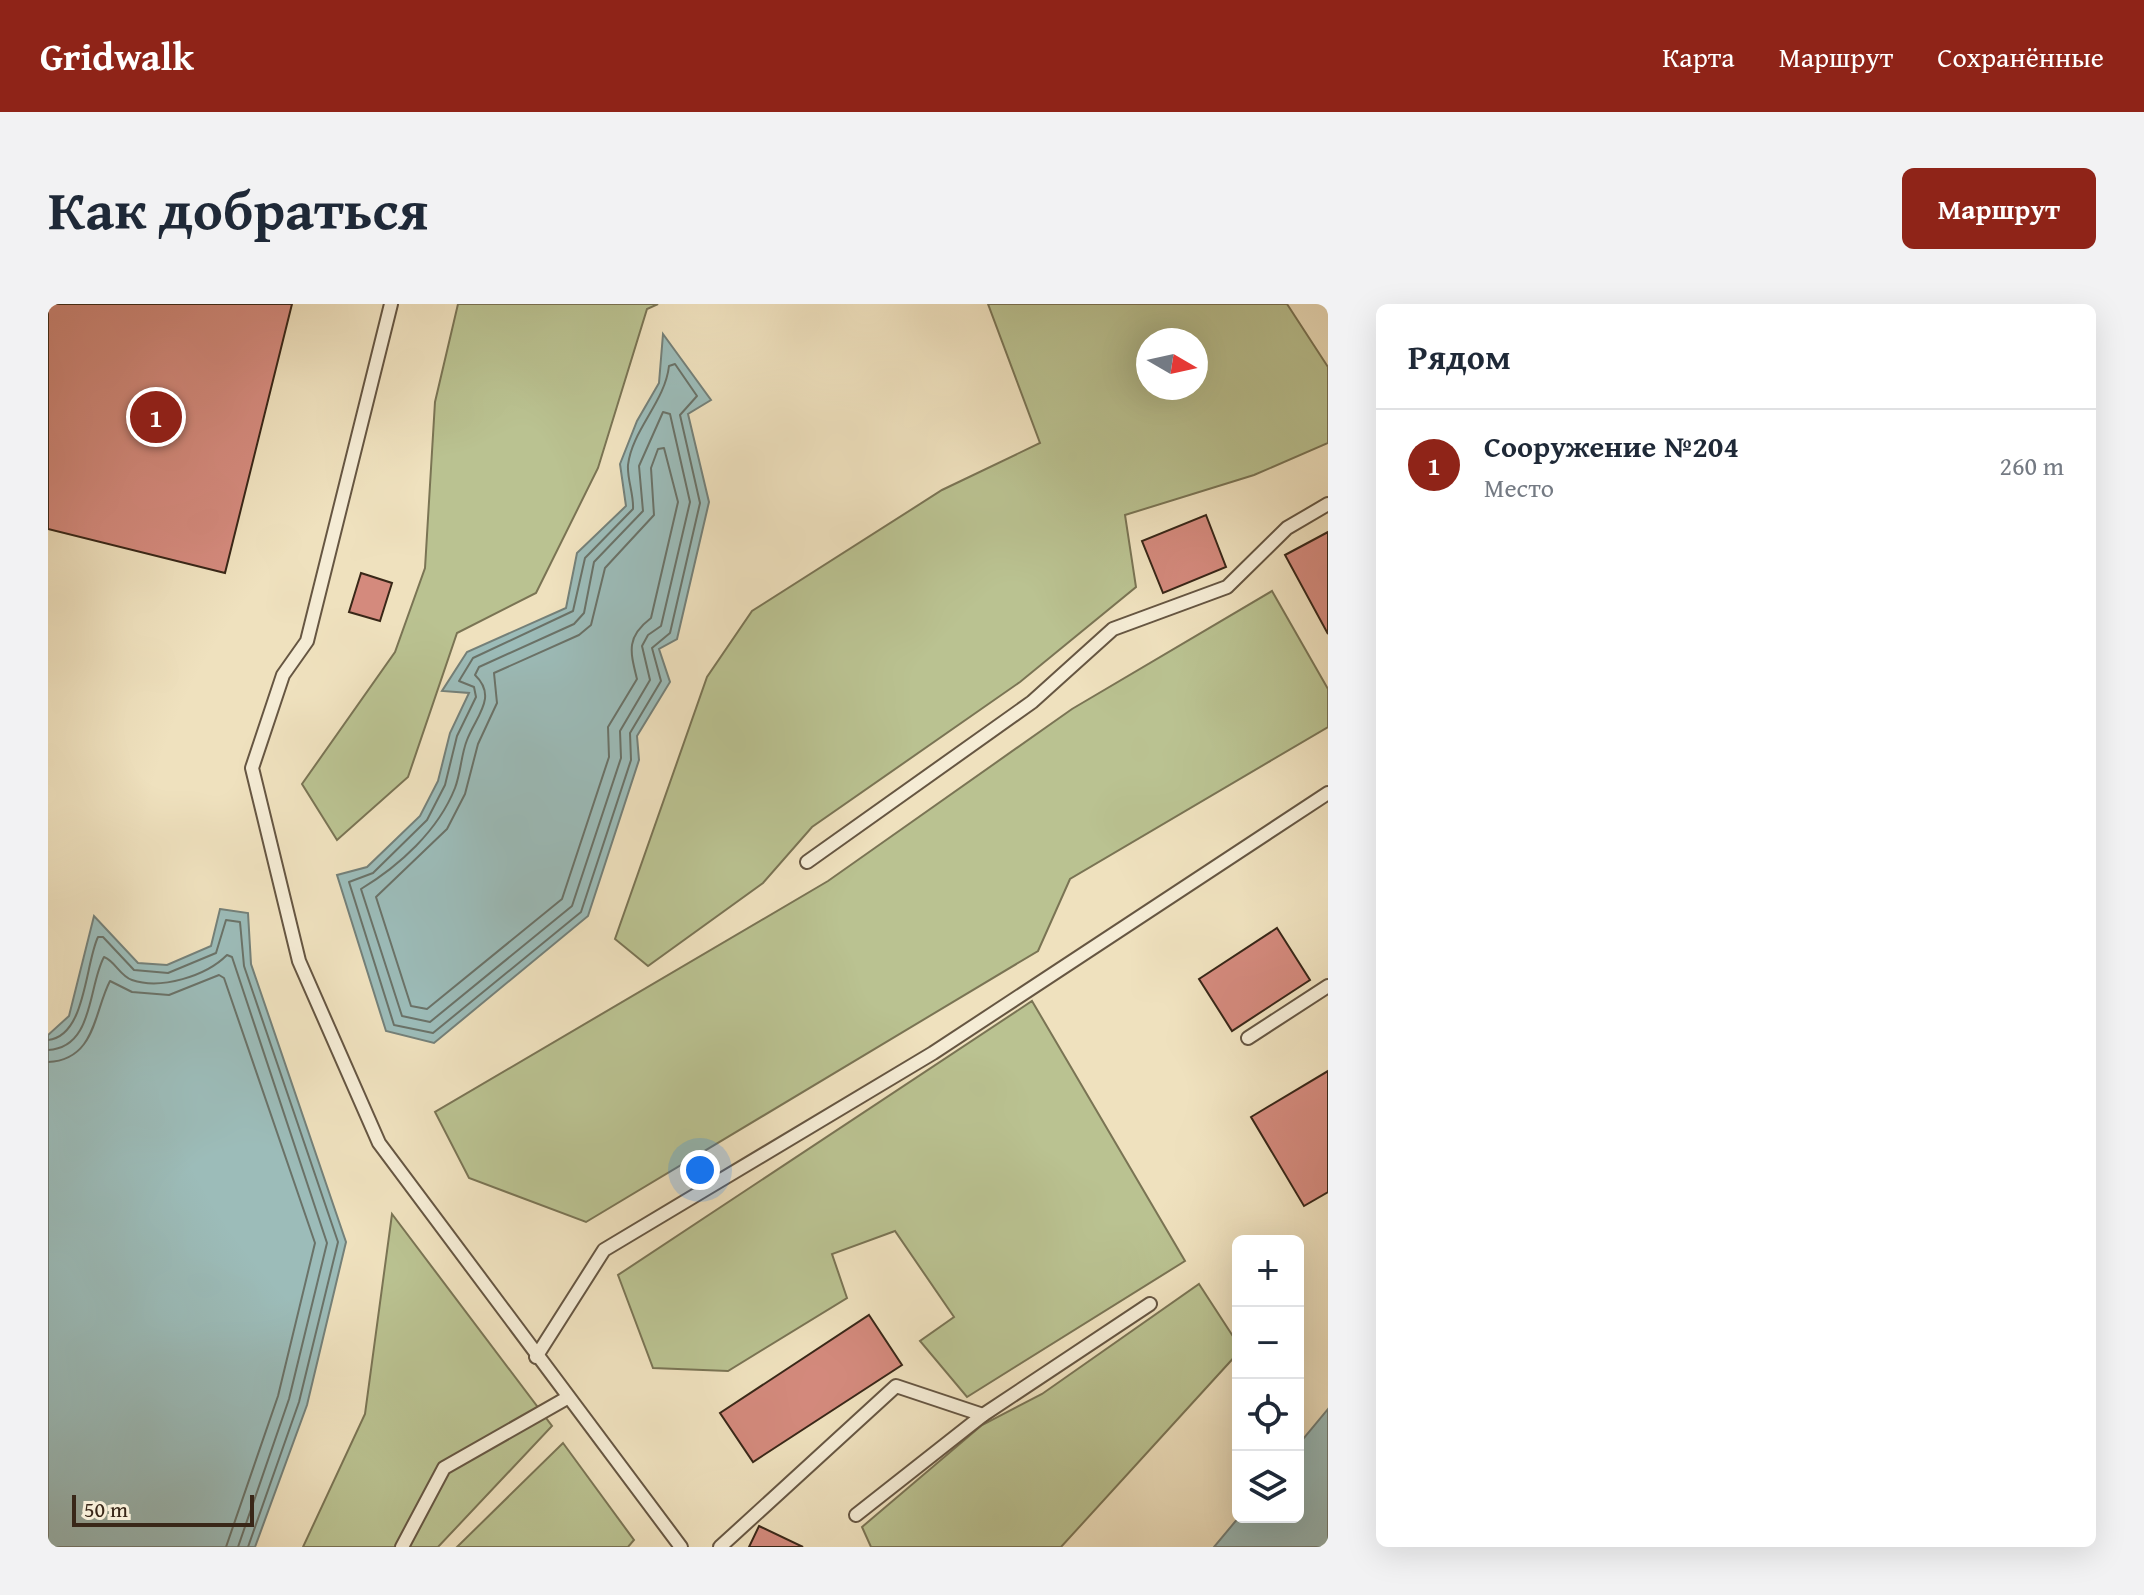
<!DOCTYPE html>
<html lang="ru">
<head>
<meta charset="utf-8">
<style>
	body { margin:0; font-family:"Gentium Book Plus",serif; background:#f2f2f3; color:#1f2937 }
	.controls { position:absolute; right:24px; bottom:24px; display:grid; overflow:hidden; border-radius:12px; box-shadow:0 8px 32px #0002 }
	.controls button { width:72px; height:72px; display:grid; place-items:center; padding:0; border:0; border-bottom:2px solid #e0e1e3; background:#fff; color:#1f2937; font:40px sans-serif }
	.compass { position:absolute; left:1088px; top:24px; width:72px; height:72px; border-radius:50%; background:#fff; box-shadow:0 8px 32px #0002; rotate:99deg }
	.scale { position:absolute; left:24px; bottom:20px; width:182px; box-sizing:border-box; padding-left:8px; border:4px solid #392718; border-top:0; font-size:22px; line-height:28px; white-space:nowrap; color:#392718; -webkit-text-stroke:6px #f5ecd5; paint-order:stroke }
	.you { position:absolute; left:652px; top:866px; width:28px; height:28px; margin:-20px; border:6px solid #fff; border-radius:50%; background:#1a73e8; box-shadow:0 0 0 12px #1a73e833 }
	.badge { display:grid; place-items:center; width:52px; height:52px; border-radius:50%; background:#8f2418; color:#fff; font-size:26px; font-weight:700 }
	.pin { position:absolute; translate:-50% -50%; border:4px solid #fff; box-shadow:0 2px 8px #0006 }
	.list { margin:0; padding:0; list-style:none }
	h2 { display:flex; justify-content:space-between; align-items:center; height:104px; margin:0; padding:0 32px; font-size:34px }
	h2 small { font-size:26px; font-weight:400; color:#747a83 }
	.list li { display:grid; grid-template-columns:52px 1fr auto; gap:24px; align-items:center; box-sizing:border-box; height:112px; padding:0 32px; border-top:2px solid #e0e1e3 }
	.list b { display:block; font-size:30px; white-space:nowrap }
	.list p { margin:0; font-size:26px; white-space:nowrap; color:#747a83 }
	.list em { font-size:26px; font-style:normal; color:#747a83 }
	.icon { flex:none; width:44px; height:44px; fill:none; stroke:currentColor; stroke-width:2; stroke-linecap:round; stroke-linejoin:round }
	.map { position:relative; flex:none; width:1280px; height:1243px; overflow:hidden; border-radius:12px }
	header { display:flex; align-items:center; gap:48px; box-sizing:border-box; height:112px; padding:0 40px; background:#8f2418; color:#fff }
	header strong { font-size:38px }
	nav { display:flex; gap:44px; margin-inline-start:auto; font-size:28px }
	.intro { display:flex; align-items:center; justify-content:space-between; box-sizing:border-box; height:192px; padding:0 48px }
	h1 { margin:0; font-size:56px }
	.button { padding:20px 36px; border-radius:12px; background:#8f2418; color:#fff; font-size:28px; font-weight:700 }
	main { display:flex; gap:48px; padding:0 48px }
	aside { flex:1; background:#fff; border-radius:12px; box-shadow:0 8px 32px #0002 }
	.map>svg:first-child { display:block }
	.green { fill:#bac291; stroke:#7a7454; stroke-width:2; fill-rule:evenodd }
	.water { fill:#9cbcb9; stroke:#748079; stroke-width:2 }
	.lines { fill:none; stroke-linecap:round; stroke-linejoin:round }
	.shore { stroke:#6a7268; stroke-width:2 }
	.building { fill:#d48a7d; stroke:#392718; stroke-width:2 }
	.lane-casing { stroke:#665642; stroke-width:16 }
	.lane { stroke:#f5ecd5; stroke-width:12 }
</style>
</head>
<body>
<header>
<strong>Gridwalk</strong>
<nav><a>Карта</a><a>Маршрут</a><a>Сохранённые</a></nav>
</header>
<div class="intro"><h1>Как добраться</h1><a class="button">Маршрут</a></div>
<main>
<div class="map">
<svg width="1280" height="1243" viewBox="0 0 1280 1243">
	<rect width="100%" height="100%" fill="#efe1be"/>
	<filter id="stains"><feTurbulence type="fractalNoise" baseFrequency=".0025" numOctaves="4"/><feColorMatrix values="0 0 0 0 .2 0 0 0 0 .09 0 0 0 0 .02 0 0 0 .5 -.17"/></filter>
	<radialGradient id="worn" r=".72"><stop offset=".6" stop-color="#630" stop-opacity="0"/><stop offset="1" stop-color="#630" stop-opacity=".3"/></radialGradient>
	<g class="green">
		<polygon points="410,0 610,0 599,5 550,164 488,289 409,329 360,473 289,536 254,480 347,348 377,264 387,98"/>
		<path d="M940 0H1239L1280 63V139L1206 171 1077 211 1088 283 972 378 764 523 715 579 600 662 567 635 659 373 704 307 894 186 992 139ZM1100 36H1148V84H1100Z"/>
		<polygon points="1224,287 1280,385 1280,423 1022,575 990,647 538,918 421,874 387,808 780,577 1024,405"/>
		<polygon points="984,697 1137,957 919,1093 872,1037 906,1013 847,927 784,950 799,994 680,1067 605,1064 570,971"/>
		<polygon points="344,910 504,1122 390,1243 255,1243 317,1110"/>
		<polygon points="1151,980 1190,1040 1190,1049 1013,1243 823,1243 814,1223 934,1121 994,1090"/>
		<polygon points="515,1139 586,1236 580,1243 409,1243"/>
	</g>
	<g class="water">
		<polygon points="615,30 663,96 640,110 661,198 629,335 611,345 622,378 589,432 591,456 540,612 386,739 338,727 289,571 319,563 372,512 390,477 402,429 421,389 394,387 419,348 518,304 529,249 578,202 572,160 589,117 611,79"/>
		<polygon points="172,605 200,609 203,660 298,938 259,1101 207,1243 0,1243 0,731 21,712 46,612 90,659 119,661 163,642"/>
		<polygon points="1280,1105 1280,1243 1166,1243 1191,1213 1250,1213 1250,1141"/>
	</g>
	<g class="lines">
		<g class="shore">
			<path d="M627 60 649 92 632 111 652 199 622 329 604 344 613 377 582 429 583 456 533 608 385 729 346 721 301 578 325 569 379 516 397 481 409 432 428 393 426 383 411 377 425 354 525 307 537 254 585 205C586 191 579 175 580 161 584 126 617 98 621 62Z"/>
			<path d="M615 108 622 110 642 198 613 322 600 331 594 342 602 376 572 427 573 454 524 602 382 718 354 712 313 585C351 562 390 527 407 484 413 468 413 451 419 436 428 412 450 393 427 371L431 363 526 320 536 309 546 258 595 207 591 162Z"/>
			<path d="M616 144 630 198 603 314C578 333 582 347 589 375L560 423 561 453 514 595 379 705 363 702 328 593 399 525 417 490 430 440 449 399 446 369 531 331 543 321 557 264 606 211 603 164 610 145Z"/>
			<path d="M0 736C38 732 37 660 50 633H55L86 666 120 669 168 649 178 616 192 618 196 662 290 938 251 1098 200 1243"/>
			<path d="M0 746C46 744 40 682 56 653 67 657 72 672 84 676 113 686 158 672 179 651L184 653 279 939 241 1095 190 1243"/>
			<path d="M0 758C48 756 46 707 62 677L84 688 121 691 171 671 176 674 267 939 230 1092 178 1243"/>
		</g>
	</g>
	<g class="building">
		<polygon points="0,0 244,0 177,269 0,225"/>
		<polygon points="1158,211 1178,263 1115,289 1094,237"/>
		<polygon points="1280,228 1280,330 1237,251"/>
		<polygon points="313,269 344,279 332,317 301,308"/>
		<polygon points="1229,624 1262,676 1184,727 1151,675"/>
		<polygon points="1280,767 1280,888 1256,902 1203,813"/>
		<polygon points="821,1011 854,1061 705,1158 672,1109"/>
		<polygon points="711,1222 755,1243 701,1243"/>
	</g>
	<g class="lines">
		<defs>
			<g id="lane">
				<polyline points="343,0 259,337 235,371 204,464 251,657 331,839 633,1243"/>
				<polyline points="759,558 984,398 1065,325 1179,283 1239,224 1280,200"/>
				<polyline points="1200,734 1280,682"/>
				<polyline points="488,1053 556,946 885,749 1280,489"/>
				<polyline points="808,1211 935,1111 1102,1000"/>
				<polyline points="354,1243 396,1164 519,1094"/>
				<polyline points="672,1243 848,1082 935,1111"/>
			</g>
		</defs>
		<use href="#lane" class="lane-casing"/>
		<use href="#lane" class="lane"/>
	</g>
	<rect width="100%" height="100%" filter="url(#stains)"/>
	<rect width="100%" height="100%" fill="url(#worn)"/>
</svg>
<div class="controls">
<button>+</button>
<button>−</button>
<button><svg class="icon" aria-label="locate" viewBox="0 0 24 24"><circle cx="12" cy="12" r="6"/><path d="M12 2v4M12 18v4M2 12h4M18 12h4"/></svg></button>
<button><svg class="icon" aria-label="layers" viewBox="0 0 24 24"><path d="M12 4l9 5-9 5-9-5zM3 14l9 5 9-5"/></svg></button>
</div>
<svg class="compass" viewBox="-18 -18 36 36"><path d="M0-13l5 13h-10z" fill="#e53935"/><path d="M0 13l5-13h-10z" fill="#747a83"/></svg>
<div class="scale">50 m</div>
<div class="you"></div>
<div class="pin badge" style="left:108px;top:113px">1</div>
</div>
<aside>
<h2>Рядом<small></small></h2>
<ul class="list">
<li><span class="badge">1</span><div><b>Сооружение №204</b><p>Место</p></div><em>260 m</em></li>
</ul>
</aside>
</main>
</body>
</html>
